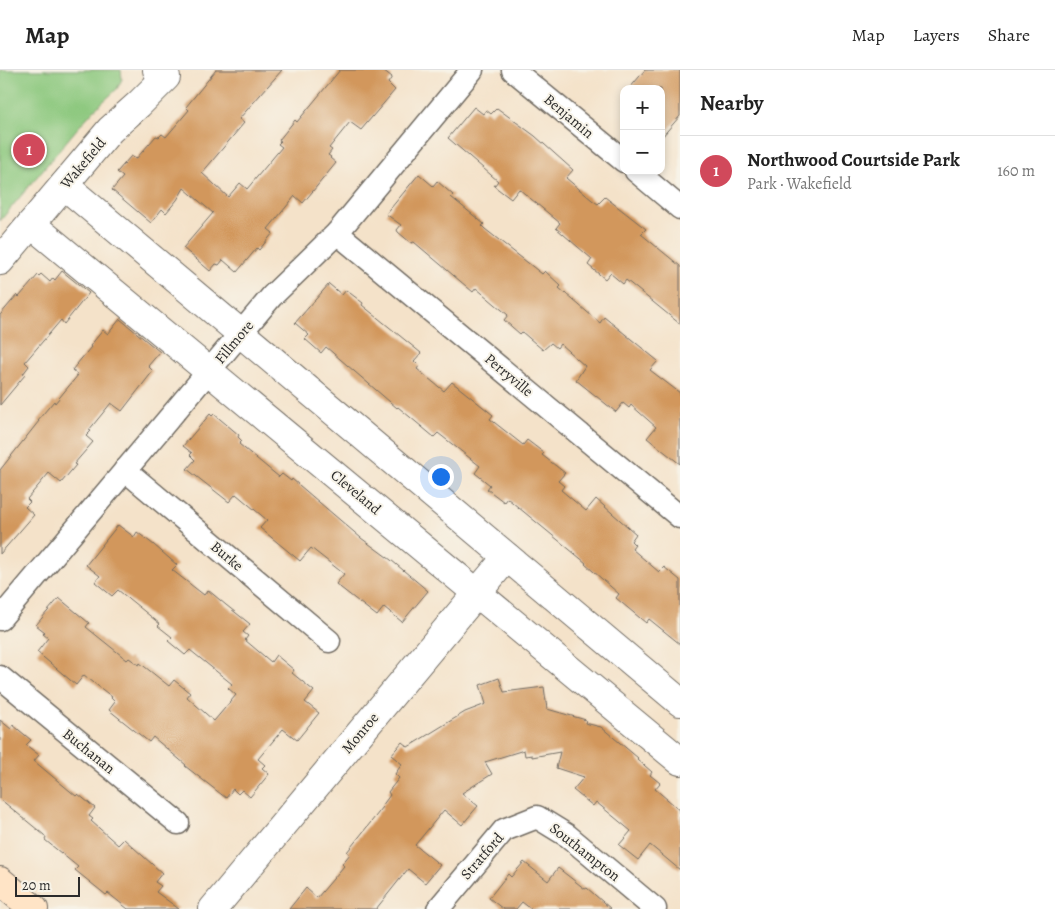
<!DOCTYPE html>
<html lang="en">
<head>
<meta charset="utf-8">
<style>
	body { margin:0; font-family:Alegreya,serif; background:#f6f6f6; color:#222 }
	.controls { position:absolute; right:15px; top:15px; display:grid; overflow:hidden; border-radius:10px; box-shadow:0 2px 8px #0003 }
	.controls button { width:45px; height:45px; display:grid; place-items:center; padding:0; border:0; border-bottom:1px solid #e0e0e0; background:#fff; color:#222; font:25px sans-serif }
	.scale { position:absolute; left:15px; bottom:12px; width:65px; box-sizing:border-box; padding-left:5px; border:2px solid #2b2b2b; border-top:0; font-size:14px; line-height:18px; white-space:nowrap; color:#2b2b2b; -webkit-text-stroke:4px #f7f3e8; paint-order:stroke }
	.you { position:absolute; left:440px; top:406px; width:18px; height:18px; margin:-12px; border:4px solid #fff; border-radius:50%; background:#1a73e8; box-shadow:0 0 0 8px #1a73e833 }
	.badge { display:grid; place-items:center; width:32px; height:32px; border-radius:50%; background:#d1495b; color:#fff; font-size:16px; font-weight:700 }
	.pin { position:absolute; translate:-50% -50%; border:2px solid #fff; box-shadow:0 1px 5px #0006 }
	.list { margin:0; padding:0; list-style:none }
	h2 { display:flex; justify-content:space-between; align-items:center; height:65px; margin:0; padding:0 20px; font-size:21px }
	h2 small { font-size:16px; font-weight:400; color:#767676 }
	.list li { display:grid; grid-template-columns:32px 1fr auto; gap:15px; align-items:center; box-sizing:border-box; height:70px; padding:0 20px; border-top:1px solid #e0e0e0 }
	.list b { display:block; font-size:19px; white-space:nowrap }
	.list p { margin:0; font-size:16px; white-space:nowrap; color:#767676 }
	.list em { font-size:16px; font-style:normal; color:#767676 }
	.map { position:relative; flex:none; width:680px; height:839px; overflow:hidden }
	header { display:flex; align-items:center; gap:30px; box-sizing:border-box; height:70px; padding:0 25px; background:#fff; border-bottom:1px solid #e0e0e0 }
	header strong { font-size:24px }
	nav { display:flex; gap:28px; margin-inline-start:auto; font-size:18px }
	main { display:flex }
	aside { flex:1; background:#fff }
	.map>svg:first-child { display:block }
	.green { fill:#8cc87e; stroke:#5c7a54 }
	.building { fill:#d2975c }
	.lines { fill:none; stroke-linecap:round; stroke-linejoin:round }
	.minor-casing { stroke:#716b62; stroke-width:25 }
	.tertiary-casing { stroke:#716b62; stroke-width:30 }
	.secondary-casing { stroke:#716b62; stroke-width:30 }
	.minor { stroke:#fff; stroke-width:22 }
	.tertiary { stroke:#fff; stroke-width:28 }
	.secondary { stroke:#ffe4c6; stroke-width:28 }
	.labels { text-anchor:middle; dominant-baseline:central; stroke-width:4; stroke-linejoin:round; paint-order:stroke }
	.street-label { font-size:15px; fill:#2b2b2b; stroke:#f7f3e8 }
</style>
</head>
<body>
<header>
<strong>Map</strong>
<nav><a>Map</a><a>Layers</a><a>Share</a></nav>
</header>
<main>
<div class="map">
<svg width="680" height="839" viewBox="0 0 680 839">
	<rect width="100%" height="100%" fill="#f7f3e8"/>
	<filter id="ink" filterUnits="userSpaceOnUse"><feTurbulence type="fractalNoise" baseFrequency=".02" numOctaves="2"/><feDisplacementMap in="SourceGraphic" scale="10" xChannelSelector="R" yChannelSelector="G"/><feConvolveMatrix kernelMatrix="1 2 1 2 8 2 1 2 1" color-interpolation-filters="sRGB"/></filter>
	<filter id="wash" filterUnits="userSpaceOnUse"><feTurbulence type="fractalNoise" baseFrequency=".0096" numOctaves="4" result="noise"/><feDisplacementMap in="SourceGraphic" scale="20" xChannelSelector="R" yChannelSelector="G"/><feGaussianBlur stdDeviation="1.12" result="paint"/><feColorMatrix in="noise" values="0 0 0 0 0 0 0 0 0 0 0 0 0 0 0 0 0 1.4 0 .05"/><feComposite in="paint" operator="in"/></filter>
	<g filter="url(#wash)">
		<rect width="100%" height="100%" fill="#f4e2c9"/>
		<polygon class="green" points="0,0 121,0 122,9 117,19 93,41 76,60 0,151"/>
		<g id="blocks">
			<g class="building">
				<polygon points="216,0 282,0 239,49 244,53 202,103 228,127 240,113 247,119 282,77 278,74 281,71 279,70 295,50 297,52 340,0 383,0 392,7 388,13 395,20 361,60 350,52 329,78 332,80 328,85 331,87 330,88 336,93 303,133 295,126 268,159 273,163 259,180 257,178 237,202 223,190 219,195 216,194 210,201 183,178 213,143 184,118 177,130 166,143 162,139 151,153 112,120 123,107 117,102 131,86 136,89 156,66 159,67 162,64 166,67 189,40 186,37"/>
				<polygon points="645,0 680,0 680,46 661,68 661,19 629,19"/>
				<polygon points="474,37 483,44 486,40 491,44 497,38 535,66 573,100 566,108 592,130 598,134 605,127 646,159 641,164 680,196 680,254 626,210 623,214 610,203 605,209 588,195 592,189 556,158 560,153 519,119 511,129 494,116 498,111 448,68"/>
				<polygon points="419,104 433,116 437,111 453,125 451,127 484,154 482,156 485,159 542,204 545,201 561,216 559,218 600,253 604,247 658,291 650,300 680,323 680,394 647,368 656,357 631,335 629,338 623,333 616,342 576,310 585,296 560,274 557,278 551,273 543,280 522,262 520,264 504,250 508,245 476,218 473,222 414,172 411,173 398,162 397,160 401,155 386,144"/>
				<polygon points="62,201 89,223 64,254 61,250 25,292 29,296 23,304 25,305 0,335 0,245 17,225 19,227 38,205 39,206 41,204 50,212 53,208 55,210"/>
				<polygon points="329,214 342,225 346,220 363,233 362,235 421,283 414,291 419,296 417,299 444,321 452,312 493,345 490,349 523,375 527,370 544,383 542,385 565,403 558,411 564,416 561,420 586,441 596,429 636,464 631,471 635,475 632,479 659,502 664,497 680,510 680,574 649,549 646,553 616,528 619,524 585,494 586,493 507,428 504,432 487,419 490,415 475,403 480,396 438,363 434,367 398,337 397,338 326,277 321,283 305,269 309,265 295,253"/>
				<polygon points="120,249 160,282 148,296 153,301 122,341 111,333 89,360 91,361 86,366 93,372 74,394 76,395 61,413 49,403 27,429 30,432 25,437 34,445 0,484 0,400 39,351 38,350 54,331 55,333 78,305 72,300 91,277 90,276 103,260 108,264"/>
				<polygon points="210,344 212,346 214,344 239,365 238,367 242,371 239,374 279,407 282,404 291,411 292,409 361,468 391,490 428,521 402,552 384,537 377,546 336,514 344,504 311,478 300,491 260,458 267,450 236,424 229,432 187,399 195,390 190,385 192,383 183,376"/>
				<polygon points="118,455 134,467 137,462 154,475 177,495 172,500 204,525 208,520 226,535 250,554 243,562 248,566 245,570 271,592 276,585 294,600 292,603 314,621 305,632 319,643 297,670 283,659 258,689 265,695 262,698 269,704 250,727 242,720 238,724 233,719 226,728 185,696 186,695 153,667 149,672 109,640 115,632 111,628 112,627 84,605 76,615 37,582 48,568 43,564 45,562 36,555 59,528 89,553 86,557 127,590 129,588 139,595 140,593 169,616 174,610 190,623 187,627 214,651 236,625 228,618 232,614 190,580 185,585 168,571 172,567 158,556 160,554 118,520 112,526 95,512 100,506 86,495"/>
				<polygon points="499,608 504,622 544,617 547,639 586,650 585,653 601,657 638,688 637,689 652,702 650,705 660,713 655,719 680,740 680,800 650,775 638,790 619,775 631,761 596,732 593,736 573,720 584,707 556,698 560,682 532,687 532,685 525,686 524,680 485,692 492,704 462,723 478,736 462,755 444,740 415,775 440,795 425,813 408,799 376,839 289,839 306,818 317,828 344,796 342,794 350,784 347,782 383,737 382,736 390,725 388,722 399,708 395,704 402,694 391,685 402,672 408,677 465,642 486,634 480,615"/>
				<polygon points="0,650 11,659 13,655 31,670 26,675 39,685 34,691 76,726 78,724 95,738 89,746 93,749 91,751 118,775 124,769 162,803 155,812 161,816 156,822 179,839 128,839 108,823 106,825 75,800 78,797 45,770 46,768 44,765 0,729"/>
				<polygon points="524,792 548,811 558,798 585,819 587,818 611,839 531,839 522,832 516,839 503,839 489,828 508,804 511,807"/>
			</g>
		</g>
	</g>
	<g filter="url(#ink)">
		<use href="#blocks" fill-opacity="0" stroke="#716b62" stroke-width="1"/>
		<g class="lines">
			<defs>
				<g id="minor">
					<polyline points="513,0 624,91"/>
					<polyline points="636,101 680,138"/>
					<polyline points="337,163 680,447"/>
					<polyline points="125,400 329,571"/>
					<polyline points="0,549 272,226 337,163 472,0"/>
					<polyline points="0,607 178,753"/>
					<polyline points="438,839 504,760 537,747 568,766 655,839"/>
				</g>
				<g id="tertiary">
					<polyline points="64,115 680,632"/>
					<polyline points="31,154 680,691"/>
					<polyline points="0,191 110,60 139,34 166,7 157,0"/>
					<polyline points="213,839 507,487"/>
				</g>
				<polyline id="secondary" points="0,811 34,839"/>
			</defs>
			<use href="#minor" class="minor-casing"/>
			<use href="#tertiary" class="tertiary-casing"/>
			<use href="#secondary" class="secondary-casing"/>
			<use href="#minor" class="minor"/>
			<use href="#tertiary" class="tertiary"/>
			<use href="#secondary" class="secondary"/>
		</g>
	</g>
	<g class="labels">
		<g class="street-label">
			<text transform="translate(569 46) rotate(40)">Benjamin</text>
			<text transform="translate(83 93) rotate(-50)">Wakefield</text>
			<text transform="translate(234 272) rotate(-50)">Fillmore</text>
			<text transform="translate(509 305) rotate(40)">Perryville</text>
			<text transform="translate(356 422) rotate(40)">Cleveland</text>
			<text transform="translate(227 486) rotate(40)">Burke</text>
			<text transform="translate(360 663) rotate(-50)">Monroe</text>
			<text transform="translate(89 681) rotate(39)">Buchanan</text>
			<text transform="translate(585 782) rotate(38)">Southampton</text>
			<text transform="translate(482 786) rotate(-49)">Stratford</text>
		</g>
	</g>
</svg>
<div class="controls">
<button>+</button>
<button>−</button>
</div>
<div class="scale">20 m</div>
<div class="you"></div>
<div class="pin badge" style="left:29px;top:80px">1</div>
</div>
<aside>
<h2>Nearby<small></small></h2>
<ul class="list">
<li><span class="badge">1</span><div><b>Northwood Courtside Park</b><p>Park · Wakefield</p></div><em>160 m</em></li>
</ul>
</aside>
</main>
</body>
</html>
